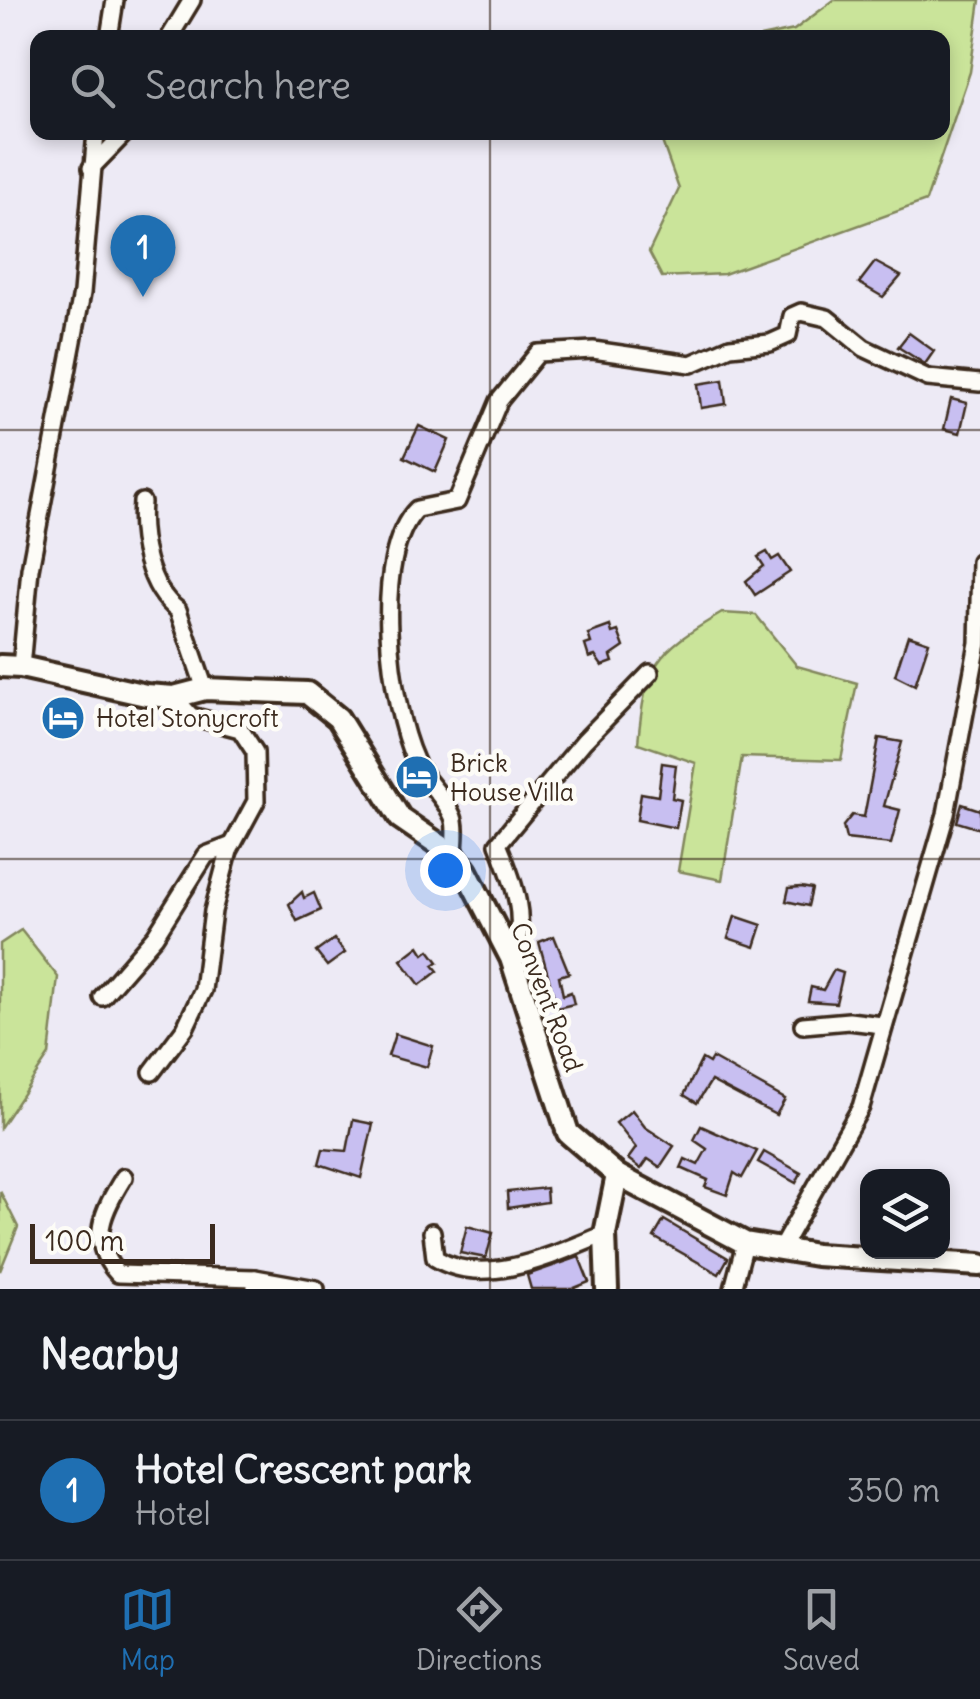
<!DOCTYPE html>
<html lang="en">
<head>
<meta charset="utf-8">
<style>
	body { margin:0; font-family:Delius,sans-serif; background:#20242c; color:#f1f3f6 }
	.controls { position:absolute; right:30px; bottom:30px; display:grid; overflow:hidden; border-radius:20px; box-shadow:0 5px 15px #0003 }
	.controls button { width:90px; height:90px; display:grid; place-items:center; padding:0; border:0; border-bottom:2px solid #363941; background:#171b24; color:#f1f3f6; font:50px sans-serif }
	.scale { position:absolute; left:30px; bottom:25px; width:185px; box-sizing:border-box; padding-left:10px; border:5px solid #3b2a1e; border-top:0; font-size:28px; line-height:35px; white-space:nowrap; color:#3b2a1e; -webkit-text-stroke:8px #fdfcf7; paint-order:stroke }
	.you { position:absolute; left:445px; top:870px; width:35px; height:35px; margin:-25px; border:8px solid #fff; border-radius:50%; background:#1a73e8; box-shadow:0 0 0 15px #1a73e833 }
	.badge { display:grid; place-items:center; width:65px; height:65px; border-radius:50%; background:#1f6fb2; color:#fff; font-size:32px; font-weight:700 }
	.pin { position:absolute; translate:-50% -82px; filter:drop-shadow(0 2px 5px #0008) }
	.pin::after { content:''; position:absolute; top:52px; width:35px; height:30px; background:inherit; clip-path:polygon(0 0,100% 0,50% 100%) }
	.list { margin:0; padding:0; list-style:none }
	h2 { display:flex; justify-content:space-between; align-items:center; height:130px; margin:0; padding:0 40px; font-size:42px }
	h2 small { font-size:32px; font-weight:400; color:#9ea1a6 }
	.list li { display:grid; grid-template-columns:65px 1fr auto; gap:30px; align-items:center; box-sizing:border-box; height:140px; padding:0 40px; border-top:2px solid #363941 }
	.list b { display:block; font-size:38px; white-space:nowrap }
	.list p { margin:0; font-size:32px; white-space:nowrap; color:#9ea1a6 }
	.list em { font-size:32px; font-style:normal; color:#9ea1a6 }
	.icon { flex:none; width:55px; height:55px; fill:none; stroke:currentColor; stroke-width:2; stroke-linecap:round; stroke-linejoin:round }
	.map { position:relative; flex:none; width:980px; height:1289px; overflow:hidden }
	.search { position:absolute; background:#171b24; box-shadow:0 5px 15px #0003; left:30px; right:30px; top:30px; height:110px; display:flex; align-items:center; gap:25px; box-sizing:border-box; padding:0 35px; border-radius:20px; color:#9ea1a6; font-size:38px }
	.sheet { height:270px; background:#171b24 }
	nav { display:flex; justify-content:space-around; align-items:center; box-sizing:border-box; height:140px; border-top:2px solid #363941; background:#171b24; font-size:28px; color:#9ea1a6 }
	nav a { display:grid; justify-items:center; gap:5px }
	nav .on { color:#1f6fb2 }
	.map>svg:first-child { display:block }
	.green { fill:#cae49a; stroke:#82875c; stroke-width:2.5 }
	.building { fill:#c8bff1; stroke:#3b2a1e; stroke-width:2.5 }
	.lines { fill:none; stroke-linecap:round; stroke-linejoin:round }
	.street-casing { stroke:#3b2a1e; stroke-width:22 }
	.secondary-casing { stroke:#3b2a1e; stroke-width:28 }
	.street { stroke:#fdfcf7; stroke-width:15 }
	.secondary { stroke:#fdfcf7; stroke-width:20 }
	.grid { fill:none; stroke:#3b2a1e; stroke-width:2.5; stroke-opacity:0.55 }
	.labels { text-anchor:middle; dominant-baseline:central; stroke-width:9; stroke-linejoin:round; paint-order:stroke }
	.poi-label { font-size:25px; fill:#3b2a1e; stroke:#fdfcf7; text-anchor:start }
	.street-label { font-size:25px; fill:#3b2a1e; stroke:#fdfcf7 }
</style>
</head>
<body>
<div class="map">
<svg width="980" height="1289" viewBox="0 0 980 1289">
	<rect width="100%" height="100%" fill="#edeaf5"/>
	<filter id="ink" filterUnits="userSpaceOnUse"><feTurbulence type="fractalNoise" baseFrequency=".01" numOctaves="2"/><feDisplacementMap in="SourceGraphic" scale="20" xChannelSelector="R" yChannelSelector="G"/><feConvolveMatrix kernelMatrix="1 2 1 2 8 2 1 2 1" color-interpolation-filters="sRGB"/></filter>
	<g filter="url(#ink)">
		<g class="green">
			<polygon points="834,0 980,0 970,72 926,201 724,274 662,277 649,252 679,189 659,133 942,132 942,38 760,37 794,30"/>
			<path d="M722 613 756 615 797 666 857 683 841 760 742 757 722 880 678 871 696 763 638 743C645 665 655 652 722 613Z"/>
			<polygon points="21,930 58,977 49,1055 0,1128 0,944"/>
			<polygon points="0,1191 18,1227 0,1271"/>
		</g>
		<g class="building">
			<polygon points="875,262 901,276 883,297 859,283"/>
			<polygon points="909,333 934,351 925,364 898,347"/>
			<polygon points="723,380 726,404 701,408 698,384"/>
			<polygon points="951,399 967,403 960,433 944,429"/>
			<polygon points="419,426 449,440 435,472 404,457"/>
			<polygon points="767,552 772,560 779,556 790,572 755,595 746,581 764,566 758,557"/>
			<polygon points="610,626 612,633 618,631 624,647 611,656 613,662 602,666 595,656 589,658 585,645 591,643 588,634"/>
			<polygon points="908,635 929,642 915,685 895,675"/>
			<polygon points="879,738 902,742 884,806 900,810 891,844 846,839 843,826 852,815 864,817"/>
			<polygon points="662,763 676,765 672,798 681,800 676,828 637,820 641,793 658,796"/>
			<polygon points="962,804 980,810 980,829 957,822"/>
			<polygon points="801,887 812,889 808,906 786,901 789,888"/>
			<polygon points="302,892 304,898 314,893 321,910 297,921 289,904"/>
			<polygon points="735,916 762,925 755,947 728,938"/>
			<polygon points="554,936 569,973 559,976 563,995 571,992 574,1004 557,1008 539,942"/>
			<polygon points="334,939 345,953 327,966 316,952"/>
			<polygon points="419,946 424,954 429,950 438,962 433,965 438,971 420,985 401,960"/>
			<polygon points="834,970 843,973 836,1003 808,1001 811,987 823,990"/>
			<polygon points="395,1034 433,1046 427,1067 388,1056"/>
			<polygon points="712,1058 785,1099 776,1115 711,1081 697,1103 684,1095 702,1059 709,1063"/>
			<polygon points="632,1110 645,1127 674,1146 660,1167 648,1159 641,1169 628,1159 636,1148 616,1123"/>
			<polygon points="353,1120 373,1124 361,1178 319,1164 323,1149 347,1151"/>
			<polygon points="701,1126 757,1151 742,1178 734,1173 727,1195 705,1187 708,1180 681,1168 685,1159 698,1165 707,1149 694,1140"/>
			<polygon points="764,1152 801,1173 796,1183 758,1162"/>
			<polygon points="546,1188 547,1202 508,1208 507,1192"/>
			<polygon points="664,1220 728,1258 719,1274 654,1237"/>
			<polygon points="467,1226 493,1233 486,1258 460,1253"/>
			<polygon points="579,1257 589,1282 572,1289 531,1289 527,1275"/>
		</g>
		<g class="lines">
			<defs>
				<g id="street">
					<polyline points="109,38 115,0"/>
					<polyline points="169,38 192,0"/>
					<polyline points="91,168 126,132"/>
					<path d="M142 502C139 537 148 588 178 610L205 689"/>
					<polyline points="21,667 30,569 82,293 96,132"/>
					<path d="M454 855C454 844 457 827 453 817 445 797 424 781 415 760 390 705 370 556 417 509L457 501 499 401 538 353 593 350 691 364 730 347 770 343 788 335 792 316 801 312 827 318 864 348 928 378 980 383"/>
					<path d="M511 958C530 922 513 880 498 844L584 741 650 673"/>
					<polyline points="102,997 155,936 206,855 232,845"/>
					<polyline points="803,1025 849,1021 882,1025"/>
					<polyline points="152,1072 185,1028 203,990 213,911 229,851 256,801 255,752 240,729 191,716 174,697"/>
					<path d="M124 1177C103 1211 87 1241 118 1274L255 1278"/>
					<path d="M432 1232 435 1258C485 1289 555 1254 605 1234"/>
					<polyline points="780,1250 861,1107 946,814 978,643 980,562"/>
					<polyline points="255,1289 255,1278 316,1289"/>
					<polyline points="733,1289 745,1243"/>
				</g>
				<g id="secondary">
					<polyline points="0,666 21,667 146,695 174,697 205,689 307,693 338,718 400,818 454,855 466,871 511,958 568,1133 617,1175 745,1243 816,1255 980,1265"/>
					<polyline points="607,1289 605,1234 617,1175"/>
				</g>
			</defs>
			<use href="#street" class="street-casing"/>
			<use href="#secondary" class="secondary-casing"/>
			<use href="#street" class="street"/>
			<use href="#secondary" class="secondary"/>
		</g>
	</g>
	<path class="grid" d="M490 0V38M490 132V1289M0 430H980M0 859H980"/>
	<defs>
		<symbol id="hotel-disc" viewBox="-11 -11 22 22"><circle r="9.5" fill="#1f6fb2" stroke="#fdfcf7"/><path d="M-6-4.5h1.5V1H6V5H4.5V3h-9V5H-6ZM-4 0a1.8 1.8 0 1 1 3.6 0ZM.5 0V-2.5h3Q6-2.5 6 0Z" fill="#fff"/></symbol>
	</defs>
	<g fill-rule="evenodd">
		<use href="#hotel-disc" x="38" y="693" width="50" height="50"/>
		<use href="#hotel-disc" x="392" y="752" width="50" height="50"/>
	</g>
	<g class="labels">
		<g class="poi-label">
			<text x="96" y="718">Hotel Stonycroft</text>
			<text x="450" y="763">Brick<tspan x="450" dy="29">House Villa</tspan></text>
		</g>
		<g class="street-label">
			<text transform="translate(547 997) rotate(69)">Convent Road</text>
		</g>
	</g>
</svg>
<div class="controls">
<button><svg class="icon" aria-label="layers" viewBox="0 0 24 24"><path d="M12 4l9 5-9 5-9-5zM3 14l9 5 9-5"/></svg></button>
</div>
<div class="scale">100 m</div>
<div class="you"></div>
<div class="pin badge" style="left:143px;top:297px">1</div>
<div class="search"><svg class="icon" aria-label="search" viewBox="0 0 24 24"><circle cx="10" cy="10" r="6"/><path d="M15 15l6 6"/></svg>Search here</div>
</div>
<section class="sheet">
<h2>Nearby<small></small></h2>
<ul class="list">
<li><span class="badge">1</span><div><b>Hotel Crescent park</b><p>Hotel</p></div><em>350 m</em></li>
</ul>
</section>
<nav>
<a class="on"><svg class="icon" aria-label="map" viewBox="0 0 24 24"><path d="M3 6l6-2 6 2 6-2v14l-6 2-6-2-6 2zM9 4v14M15 6v14"/></svg>Map</a>
<a><svg class="icon" aria-label="directions" viewBox="0 0 24 24"><path d="M12 3l9 9-9 9-9-9zM9 14v-3h6M13 9l2 2-2 2"/></svg>Directions</a>
<a><svg class="icon" aria-label="saved" viewBox="0 0 24 24"><path d="M7 4h10v16l-5-4-5 4z"/></svg>Saved</a>
</nav>
</body>
</html>
